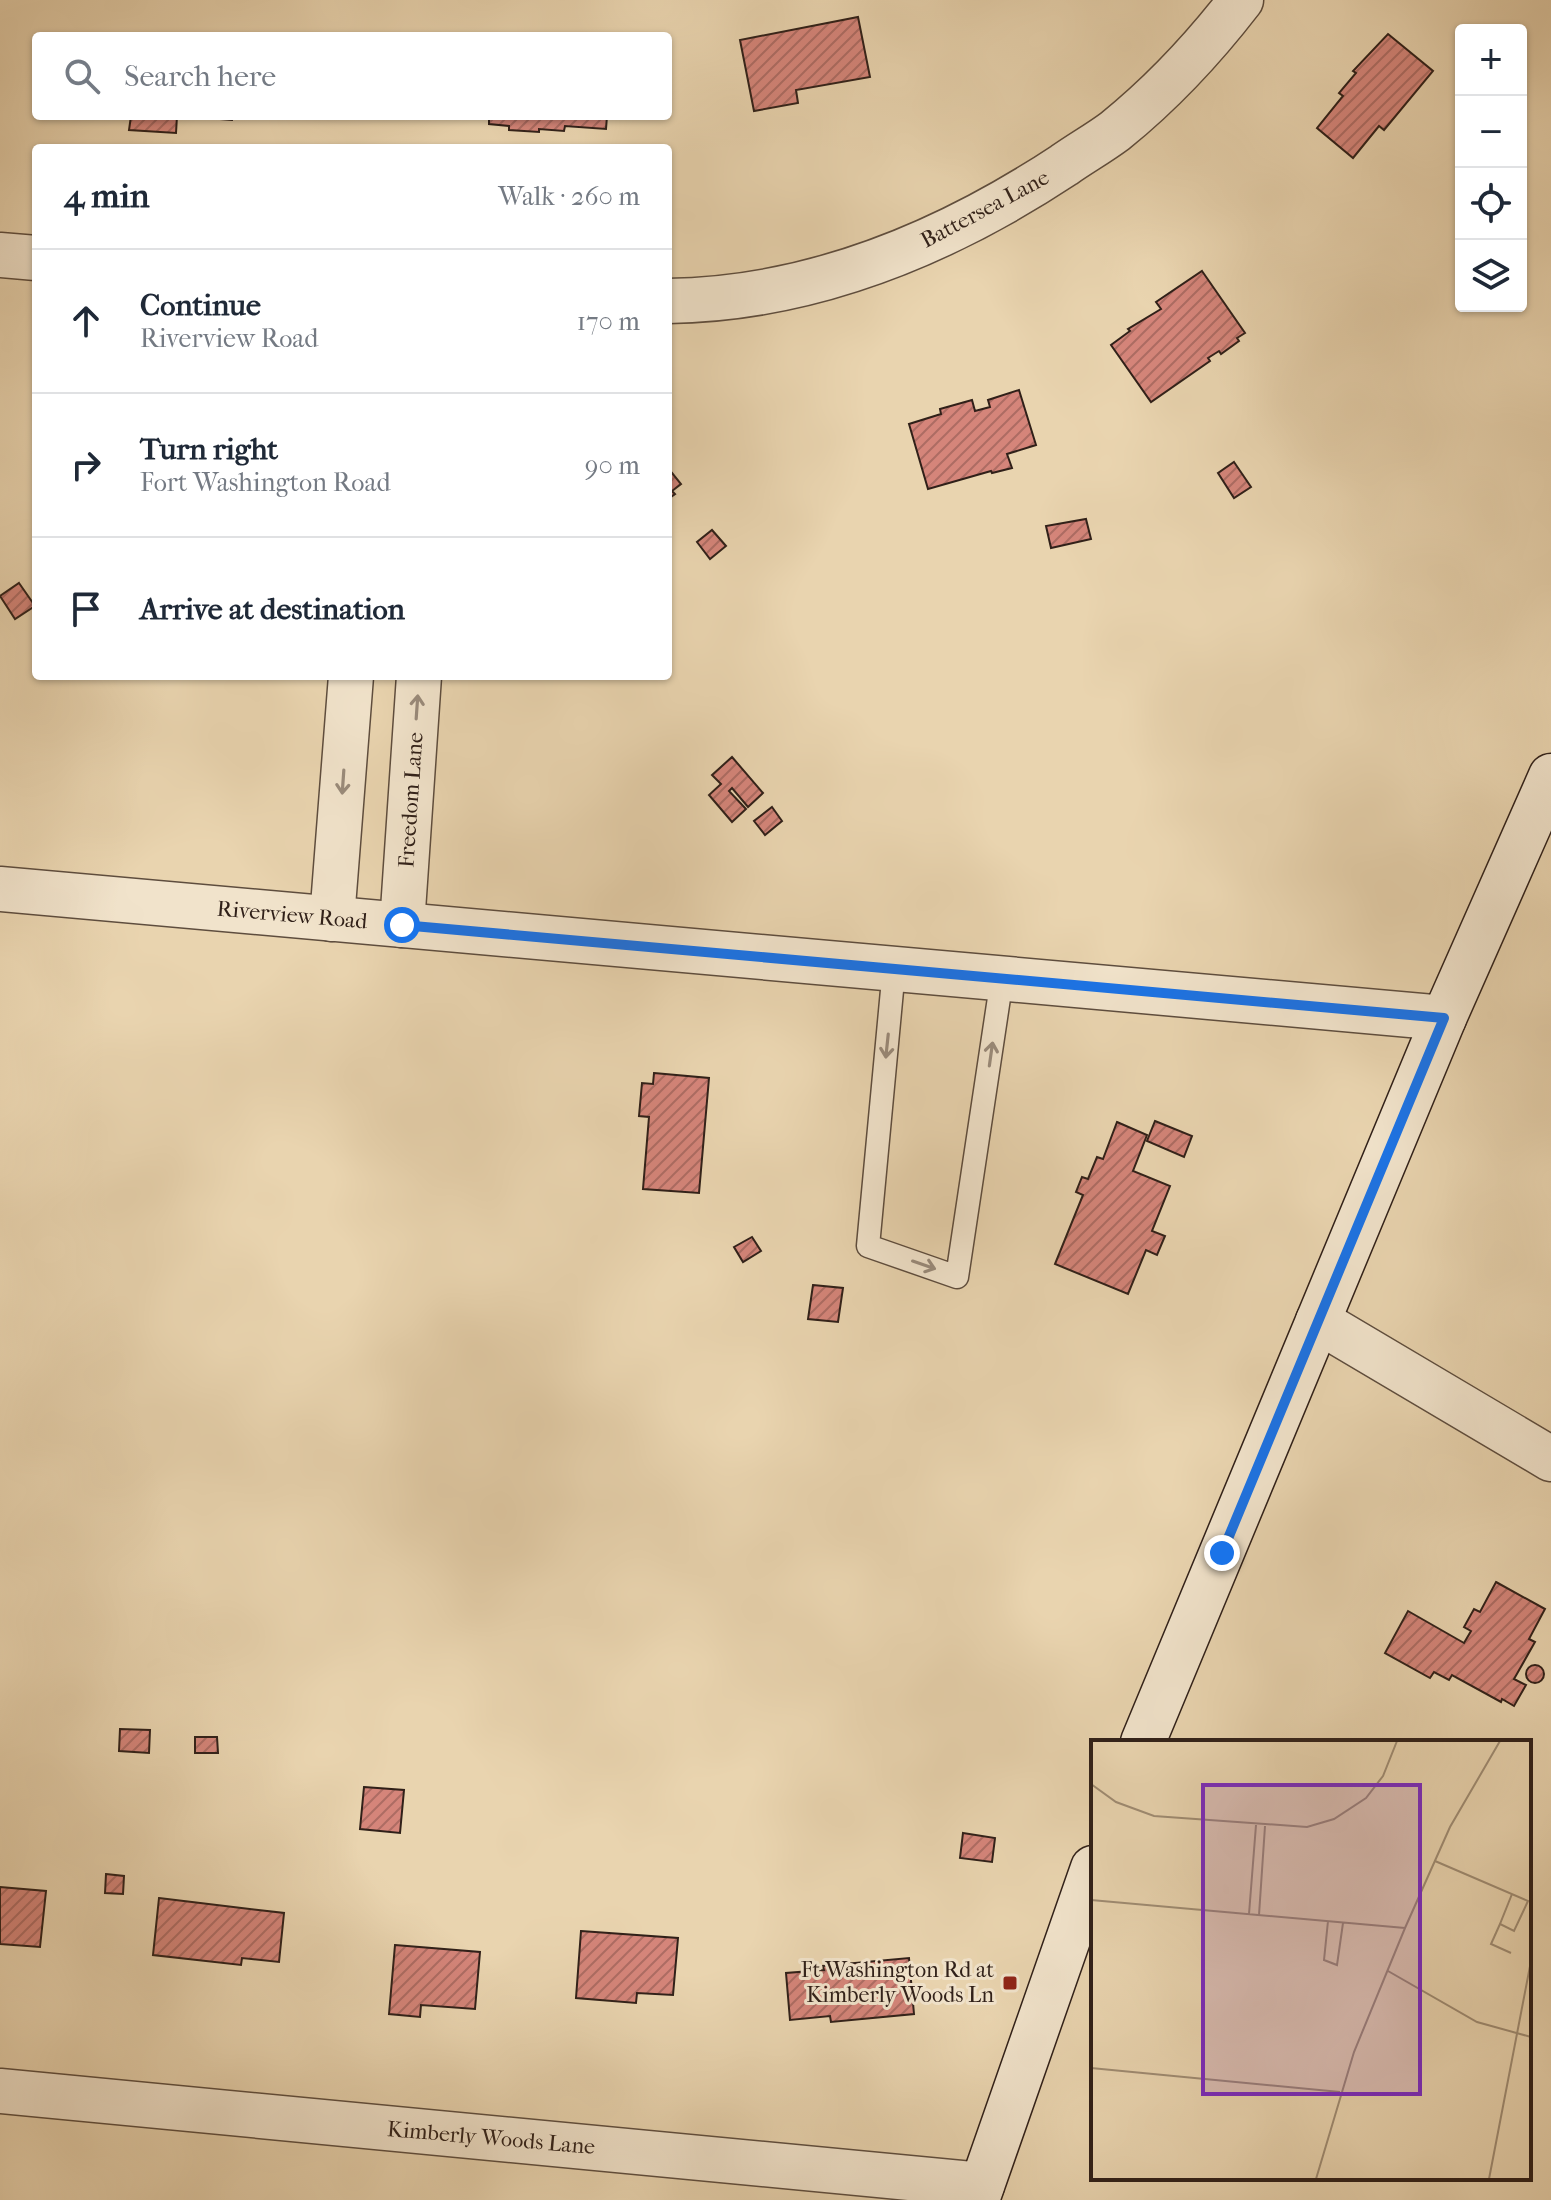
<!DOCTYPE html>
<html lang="en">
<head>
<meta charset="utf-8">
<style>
	body { margin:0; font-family:"IM FELL French Canon",serif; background:#f6f6f7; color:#1f2937 }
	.controls { position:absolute; right:24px; top:24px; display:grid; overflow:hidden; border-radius:8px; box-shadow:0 2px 6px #0004 }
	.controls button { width:72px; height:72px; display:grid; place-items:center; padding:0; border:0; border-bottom:2px solid #e0e1e3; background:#fff; color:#1f2937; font:40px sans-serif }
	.stop { position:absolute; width:24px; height:24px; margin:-18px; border:6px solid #1a73e8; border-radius:50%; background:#fff }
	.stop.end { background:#1a73e8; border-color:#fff; box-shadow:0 2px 8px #0008 }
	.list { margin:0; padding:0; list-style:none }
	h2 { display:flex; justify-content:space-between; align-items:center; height:104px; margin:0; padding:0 32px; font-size:34px }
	h2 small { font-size:26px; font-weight:400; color:#747a83 }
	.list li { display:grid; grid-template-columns:52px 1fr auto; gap:24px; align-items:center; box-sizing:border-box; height:144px; padding:0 32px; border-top:2px solid #e0e1e3 }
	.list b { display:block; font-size:30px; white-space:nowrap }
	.list p { margin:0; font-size:26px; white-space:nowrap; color:#747a83 }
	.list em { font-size:26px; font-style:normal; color:#747a83 }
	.icon { flex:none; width:44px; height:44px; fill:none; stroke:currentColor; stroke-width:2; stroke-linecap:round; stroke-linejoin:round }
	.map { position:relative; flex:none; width:1551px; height:2200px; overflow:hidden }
	.search { position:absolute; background:#fff; box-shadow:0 2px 6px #0004; left:32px; top:32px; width:640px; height:88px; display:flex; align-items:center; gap:20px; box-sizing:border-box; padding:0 28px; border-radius:8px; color:#747a83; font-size:30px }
	.panel { position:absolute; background:#fff; box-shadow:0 2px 6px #0004; left:32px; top:144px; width:640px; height:536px; border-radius:8px }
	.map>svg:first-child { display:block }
	.building { fill:url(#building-hatch); stroke:#302019; stroke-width:2 }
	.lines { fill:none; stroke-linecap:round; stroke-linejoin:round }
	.service-casing { stroke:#5e4d3e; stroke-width:25 }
	.minor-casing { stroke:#5e4d3e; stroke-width:47 }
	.tertiary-casing { stroke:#5e4d3e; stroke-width:47 }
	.secondary-casing { stroke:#302019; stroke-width:47 }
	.service { stroke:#f1e3cb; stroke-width:22 }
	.minor { stroke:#f1e3cb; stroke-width:44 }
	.tertiary { stroke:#f1e3cb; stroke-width:44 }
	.secondary { stroke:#f1e3cb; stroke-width:44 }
	.oneway { stroke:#9a8b7b }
	.route { stroke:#1a73e8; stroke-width:10 }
	.poi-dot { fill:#8f2418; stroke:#f1e3cb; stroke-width:3 }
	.labels { text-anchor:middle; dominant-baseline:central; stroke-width:6; stroke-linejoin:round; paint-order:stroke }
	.street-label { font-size:22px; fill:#302019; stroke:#f1e3cb }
	.poi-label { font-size:22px; fill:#302019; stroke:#f1e3cb; text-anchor:end }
	.inset-road { fill:none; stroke:#9f8c73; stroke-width:2 }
	.view { fill:#7b2cbf; fill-opacity:0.15; stroke:#7b2cbf; stroke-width:4 }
	.inset-edge { fill:none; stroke:#302019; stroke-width:4 }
</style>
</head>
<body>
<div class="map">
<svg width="1551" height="2200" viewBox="0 0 1551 2200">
	<defs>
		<pattern id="building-hatch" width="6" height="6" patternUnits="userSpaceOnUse" patternTransform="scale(2)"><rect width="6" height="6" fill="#d5857a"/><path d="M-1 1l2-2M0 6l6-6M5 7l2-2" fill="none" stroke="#ad6c63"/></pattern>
	</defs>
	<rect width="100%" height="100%" fill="#e9d4af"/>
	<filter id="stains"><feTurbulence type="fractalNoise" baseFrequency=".0025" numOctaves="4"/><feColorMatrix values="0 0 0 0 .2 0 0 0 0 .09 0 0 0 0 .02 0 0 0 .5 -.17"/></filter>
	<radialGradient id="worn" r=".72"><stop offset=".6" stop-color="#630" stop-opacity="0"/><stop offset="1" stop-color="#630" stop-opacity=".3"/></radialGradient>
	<g class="building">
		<polygon points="858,17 870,77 796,90 798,103 754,111 740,40"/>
		<polygon points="1388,34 1433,71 1384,130 1379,126 1353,158 1317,128 1343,96 1339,93 1356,73 1353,71"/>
		<polygon points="131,116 177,116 176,133 129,130"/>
		<polygon points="180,116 233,116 232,120"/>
		<polygon points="489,116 607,116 606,129 565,126 564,131 539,129 539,132 509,130 509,126 489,124"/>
		<polygon points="1202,271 1245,333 1237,338 1239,341 1221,354 1219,351 1208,358 1210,361 1151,402 1111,345 1130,331 1128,329 1161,309 1156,302"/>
		<polygon points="1019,390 1036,445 1007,454 1012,468 992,473 991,471 928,489 909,424 941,414 940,409 972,400 975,411 990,407 988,400"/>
		<polygon points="1234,462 1251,487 1234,498 1218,473"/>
		<polygon points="668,468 681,484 672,491 675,494 668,499"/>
		<polygon points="1086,519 1091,539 1051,548 1046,526"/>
		<polygon points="712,530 726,546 710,559 697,542"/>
		<polygon points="19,583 35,606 15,619 0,596"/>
		<polygon points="732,757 763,793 748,807 732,788 729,791 746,809 732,822 709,795 721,784 712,775"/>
		<polygon points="772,807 782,821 765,835 754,821"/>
		<polygon points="654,1073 709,1078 699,1193 643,1189 649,1117 639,1116 642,1083 653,1084"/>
		<polygon points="1155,1121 1192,1136 1184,1157 1147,1141"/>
		<polygon points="1117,1122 1147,1135 1133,1171 1170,1186 1152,1231 1165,1236 1157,1255 1146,1250 1128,1294 1055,1264 1083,1195 1076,1192 1082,1177 1088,1179 1097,1157 1103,1159"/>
		<polygon points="752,1237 761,1251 743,1262 734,1247"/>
		<polygon points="813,1285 843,1288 838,1322 808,1319"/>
		<polygon points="1496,1582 1545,1609 1529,1639 1535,1642 1514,1679 1526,1685 1514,1706 1502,1699 1501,1702 1452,1675 1449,1680 1434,1672 1430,1678 1385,1653 1408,1611 1464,1643 1471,1631 1464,1627 1474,1609 1480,1612"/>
		<circle cx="1535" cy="1674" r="9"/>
		<polygon points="120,1729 150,1730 149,1753 119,1751"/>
		<polygon points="195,1737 217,1737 218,1753 195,1753"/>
		<polygon points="364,1787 404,1790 400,1833 360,1829"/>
		<polygon points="963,1833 995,1838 992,1862 960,1858"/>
		<polygon points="106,1874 124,1876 123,1894 105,1893"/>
		<polygon points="0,1887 46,1891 40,1947 0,1944"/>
		<polygon points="159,1898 284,1913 279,1962 242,1958 241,1965 153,1955"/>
		<polygon points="581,1931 678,1938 673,1995 637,1993 636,2003 576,1998"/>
		<polygon points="395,1945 480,1952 475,2009 421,2005 420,2017 389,2014"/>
		<polygon points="909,1958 914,2014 831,2022 830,2016 790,2020 786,1973 824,1970 823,1966"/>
	</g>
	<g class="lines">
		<defs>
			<polyline id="service" points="894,969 868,1246 957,1277 1002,978"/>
			<g id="minor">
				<polyline points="0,255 36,258"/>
				<path d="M668 301C811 299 946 243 1064 165 1081 153 1099 143 1115 131 1162 93 1204 48 1241 0"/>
				<polyline points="332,919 351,676"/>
				<polyline points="402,925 419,676"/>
				<polyline points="1318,1321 1551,1459"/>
				<polyline points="0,2091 982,2185"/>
			</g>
			<polyline id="tertiary" points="0,889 1444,1018"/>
			<g id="secondary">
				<polyline points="1143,1742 1444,1018 1551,776"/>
				<polyline points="977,2200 1093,1868"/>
			</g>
		</defs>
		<use href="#service" class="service-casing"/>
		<use href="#minor" class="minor-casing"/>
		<use href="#tertiary" class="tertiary-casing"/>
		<use href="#secondary" class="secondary-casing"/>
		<use href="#service" class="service"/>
		<use href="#minor" class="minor"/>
		<use href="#tertiary" class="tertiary"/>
		<use href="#secondary" class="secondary"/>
	</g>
	<defs><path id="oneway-shaft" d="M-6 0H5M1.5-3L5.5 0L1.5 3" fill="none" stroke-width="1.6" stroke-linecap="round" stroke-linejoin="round" transform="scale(2)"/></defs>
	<g class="oneway">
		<use href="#oneway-shaft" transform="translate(417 707) rotate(-86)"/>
		<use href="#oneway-shaft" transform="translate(343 782) rotate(94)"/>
		<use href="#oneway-shaft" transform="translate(887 1046) rotate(96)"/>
		<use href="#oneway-shaft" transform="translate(991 1054) rotate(-82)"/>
		<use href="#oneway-shaft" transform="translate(924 1265) rotate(19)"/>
	</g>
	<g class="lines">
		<polyline class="route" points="402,925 1444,1018 1222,1553"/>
	</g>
	<rect class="poi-dot" x="1002" y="1975" width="16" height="16" rx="4"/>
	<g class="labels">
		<g class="street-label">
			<text transform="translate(985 209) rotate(-28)">Battersea Lane</text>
			<text transform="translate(411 800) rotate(-86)">Freedom Lane</text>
			<text transform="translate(292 915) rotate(5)">Riverview Road</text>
			<text transform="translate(491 2138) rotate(5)">Kimberly Woods Lane</text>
		</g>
		<g class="poi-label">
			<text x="994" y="1970">Ft Washington Rd at<tspan x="994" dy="25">Kimberly Woods Ln</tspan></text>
		</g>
	</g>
	<g transform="translate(1091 1740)">
		<rect width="440" height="440" fill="#e9d4af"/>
		<path class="inset-road" d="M0 44 25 62 63 76 216 87 243 79 275 58 292 36 306 1M344 121 437 161 423 191 409 184 421 154M0 160 314 188M158 174 165 85M168 175 174 86M237 181 233 220 246 225 252 183M409 184 400 204 420 213M297 231 386 282 440 297M0 328 249 352M225 439 263 312 314 188 359 87 409 1M398 439 440 221"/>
		<path class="view" d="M112 45H329V354H112Z"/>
		<rect width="440" height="440" class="inset-edge"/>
	</g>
	<rect width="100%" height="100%" filter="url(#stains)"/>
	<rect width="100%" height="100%" fill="url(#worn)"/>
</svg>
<div class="controls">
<button>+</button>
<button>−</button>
<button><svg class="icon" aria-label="locate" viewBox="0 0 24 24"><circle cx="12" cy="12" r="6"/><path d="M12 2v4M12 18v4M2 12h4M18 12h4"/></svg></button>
<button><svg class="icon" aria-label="layers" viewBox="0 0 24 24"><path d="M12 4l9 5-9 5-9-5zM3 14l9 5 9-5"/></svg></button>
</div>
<div class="stop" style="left:402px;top:925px"></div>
<div class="stop end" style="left:1222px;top:1553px"></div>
<div class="search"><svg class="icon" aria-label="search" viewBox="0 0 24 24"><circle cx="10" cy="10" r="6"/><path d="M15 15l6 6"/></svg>Search here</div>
<section class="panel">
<h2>4 min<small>Walk · 260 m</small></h2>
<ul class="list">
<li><svg class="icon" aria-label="ahead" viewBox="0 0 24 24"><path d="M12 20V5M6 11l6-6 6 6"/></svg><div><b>Continue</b><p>Riverview Road</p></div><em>170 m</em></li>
<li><svg class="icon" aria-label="right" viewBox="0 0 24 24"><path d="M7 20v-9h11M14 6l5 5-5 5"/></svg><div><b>Turn right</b><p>Fort Washington Road</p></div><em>90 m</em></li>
<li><svg class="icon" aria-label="arrive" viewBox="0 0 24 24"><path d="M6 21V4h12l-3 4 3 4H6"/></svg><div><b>Arrive at destination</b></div></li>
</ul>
</section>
</div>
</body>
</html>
